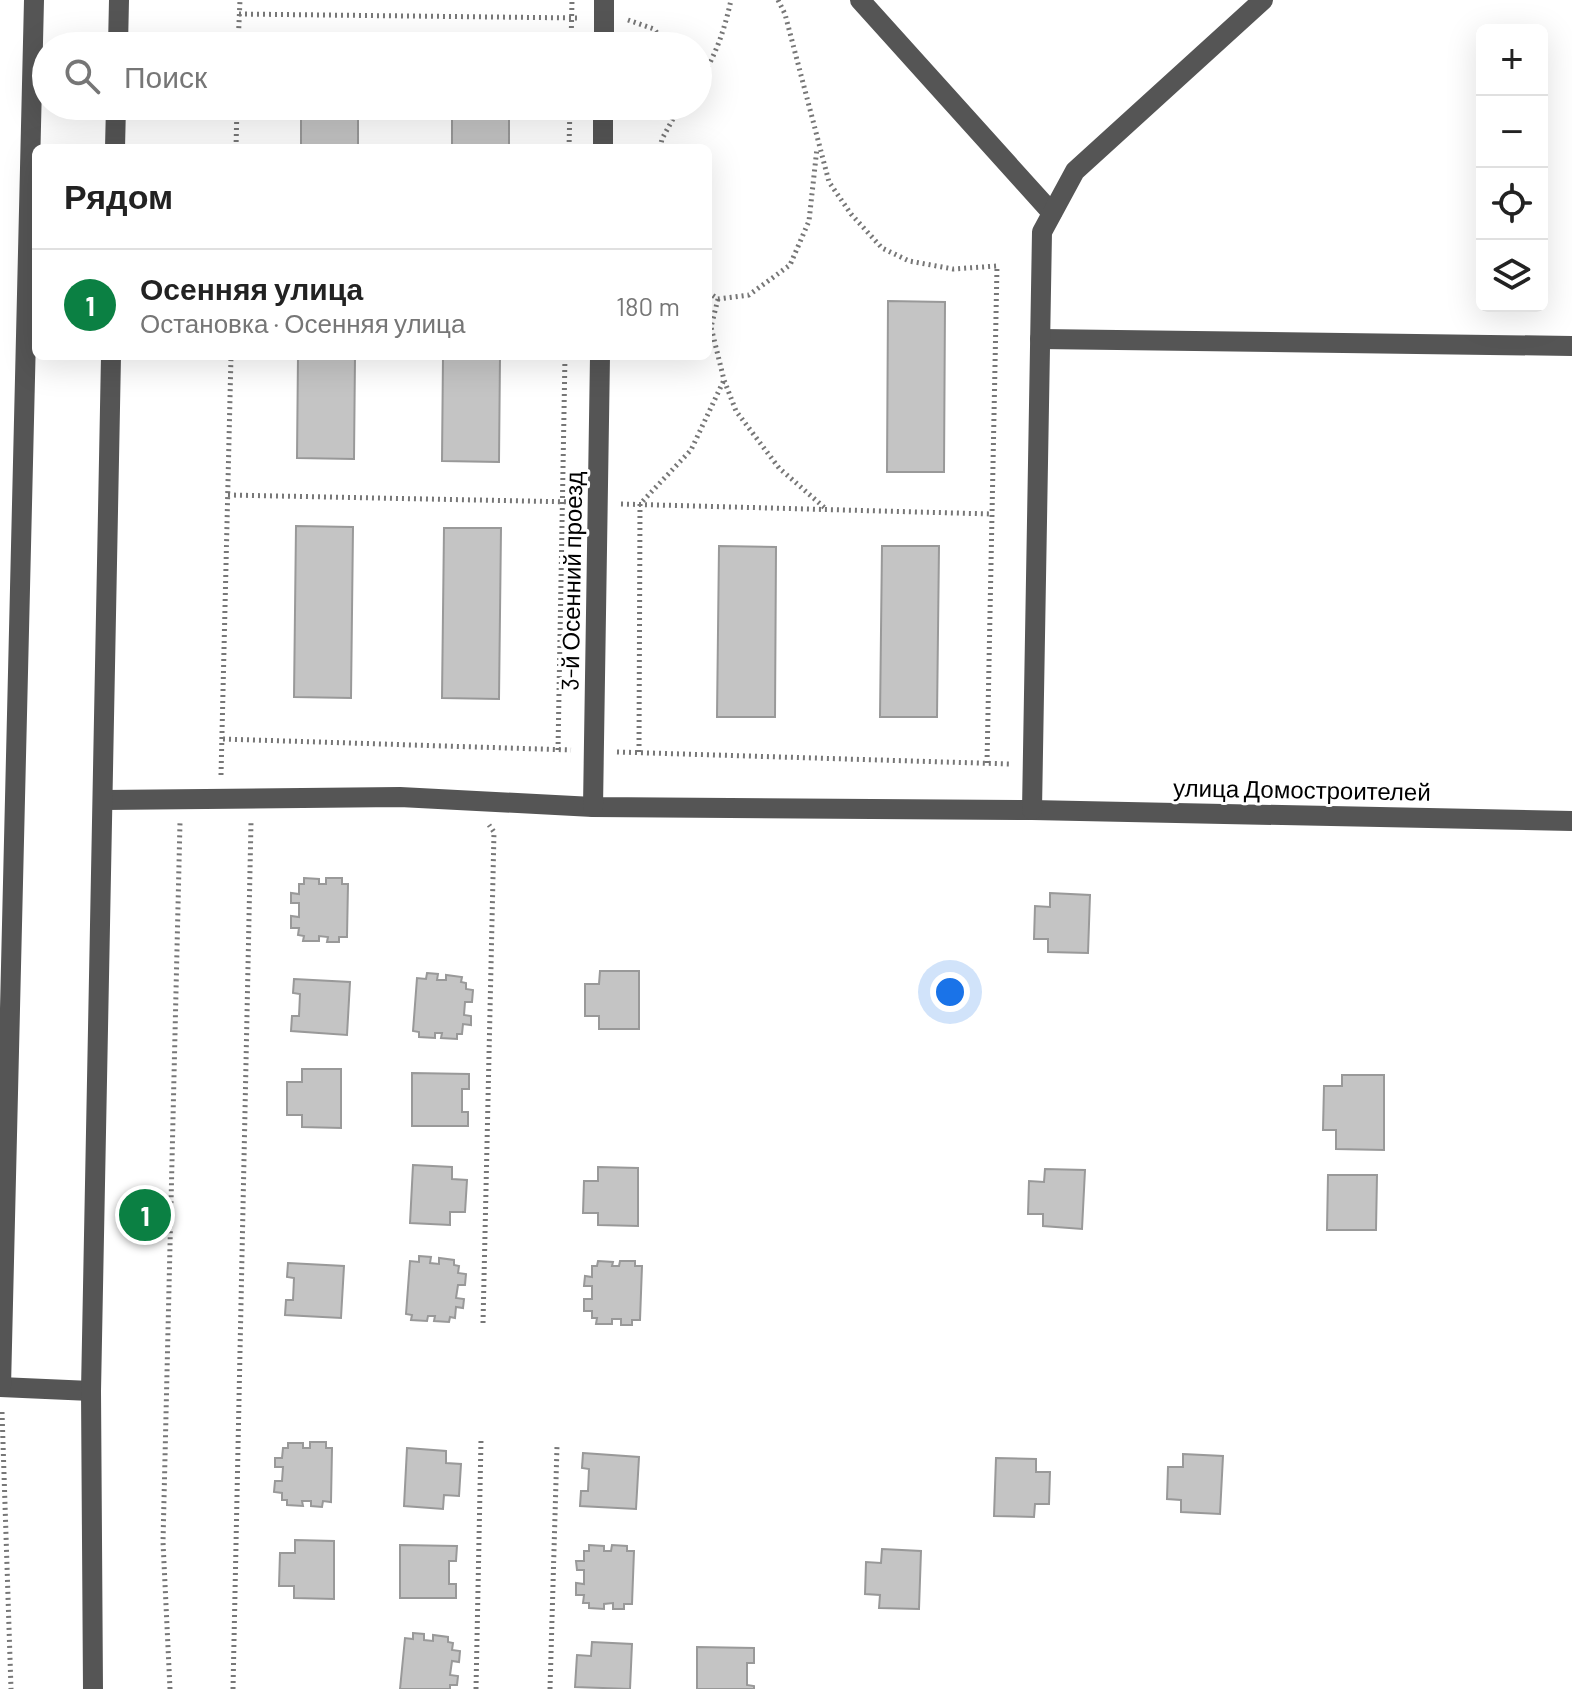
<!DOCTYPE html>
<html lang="ru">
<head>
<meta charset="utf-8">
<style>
	body { margin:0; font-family:Barlow,sans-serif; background:#f2f2f2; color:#222 }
	.controls { position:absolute; right:24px; top:24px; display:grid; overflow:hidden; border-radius:12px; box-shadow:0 8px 32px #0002 }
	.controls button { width:72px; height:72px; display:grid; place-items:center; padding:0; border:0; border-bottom:2px solid #e0e0e0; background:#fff; color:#222; font:40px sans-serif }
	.you { position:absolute; left:950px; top:992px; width:28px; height:28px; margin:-20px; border:6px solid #fff; border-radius:50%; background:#1a73e8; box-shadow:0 0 0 12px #1a73e833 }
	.badge { display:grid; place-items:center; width:52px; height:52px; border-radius:50%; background:#0b8043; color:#fff; font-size:26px; font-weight:700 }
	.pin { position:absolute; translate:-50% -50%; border:4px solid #fff; box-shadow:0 2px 8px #0006 }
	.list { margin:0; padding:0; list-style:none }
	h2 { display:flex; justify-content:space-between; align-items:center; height:104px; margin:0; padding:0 32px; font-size:34px }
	h2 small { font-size:26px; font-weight:400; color:#767676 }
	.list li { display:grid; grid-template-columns:52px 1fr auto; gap:24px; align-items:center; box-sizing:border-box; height:112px; padding:0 32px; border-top:2px solid #e0e0e0 }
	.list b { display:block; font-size:30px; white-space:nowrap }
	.list p { margin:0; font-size:26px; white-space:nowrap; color:#767676 }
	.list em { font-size:26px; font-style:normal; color:#767676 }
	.icon { flex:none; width:44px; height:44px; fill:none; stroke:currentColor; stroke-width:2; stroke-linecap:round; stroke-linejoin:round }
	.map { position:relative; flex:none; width:1572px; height:1689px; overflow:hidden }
	.search { position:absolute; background:#fff; box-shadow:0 8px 32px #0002; left:32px; top:32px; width:680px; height:88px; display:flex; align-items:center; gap:20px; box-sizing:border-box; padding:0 28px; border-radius:44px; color:#767676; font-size:30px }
	.panel { position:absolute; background:#fff; box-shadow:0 8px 32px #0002; left:32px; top:144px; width:680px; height:216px; border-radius:12px }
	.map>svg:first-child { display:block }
	.building { fill:#c4c4c4; stroke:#999; stroke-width:2 }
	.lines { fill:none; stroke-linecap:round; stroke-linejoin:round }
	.path { stroke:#777; stroke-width:5; stroke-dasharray:2 4; stroke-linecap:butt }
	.minor { stroke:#555; stroke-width:20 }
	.labels { text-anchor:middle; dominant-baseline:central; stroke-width:6; stroke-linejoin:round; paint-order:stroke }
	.street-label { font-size:24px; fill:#000; stroke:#fff }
</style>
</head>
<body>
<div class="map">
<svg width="1572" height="1689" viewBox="0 0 1572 1689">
	<rect width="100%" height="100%" fill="#fff"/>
	<g class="building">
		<polygon points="302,43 359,44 359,46 302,46"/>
		<rect x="301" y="106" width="57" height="42"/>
		<rect x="452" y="106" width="57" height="42"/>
		<polygon points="888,301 945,302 944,472 887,472"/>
		<polygon points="298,356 355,356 354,459 297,458"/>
		<polygon points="443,356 500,356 499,462 442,461"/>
		<polygon points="296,526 353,527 351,698 294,697"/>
		<polygon points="444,528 501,528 499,699 442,698"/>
		<polygon points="719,546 776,547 775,717 717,717"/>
		<polygon points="882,546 939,546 937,717 880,717"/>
		<polygon points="304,878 319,879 319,884 326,884 326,878 342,878 342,884 348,884 347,937 339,937 339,942 327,942 328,937 319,936 319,941 303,941 304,936 298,935 299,928 291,928 291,916 299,917 299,903 291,903 291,893 299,894 299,884 304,884"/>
		<polygon points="1050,893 1090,895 1088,953 1048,952 1048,939 1034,939 1035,906 1050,907"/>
		<polygon points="600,971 639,971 639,1029 599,1029 599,1016 585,1016 585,984 599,984"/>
		<polygon points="427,973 438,974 437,980 446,980 446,975 462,977 461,982 466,983 466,989 473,990 472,1002 465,1002 464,1015 471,1016 471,1025 463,1024 462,1034 457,1034 457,1039 441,1038 442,1033 435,1033 435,1038 419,1037 419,1032 413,1031 417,978 426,979"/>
		<polygon points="294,979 350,982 347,1035 291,1031 292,1016 299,1016 300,994 293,993"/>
		<polygon points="302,1069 341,1069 341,1128 302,1127 302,1115 287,1115 287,1082 302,1082"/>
		<polygon points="412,1073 469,1074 469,1089 462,1089 462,1112 468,1112 468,1126 412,1126"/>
		<polygon points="1342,1075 1384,1075 1384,1150 1336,1149 1336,1130 1323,1130 1324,1086 1342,1086"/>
		<polygon points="413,1165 452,1167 452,1179 467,1180 465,1212 450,1212 450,1225 410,1223"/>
		<polygon points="598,1167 638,1168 638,1226 598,1225 598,1213 583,1213 584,1181 598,1181"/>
		<polygon points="1045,1169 1085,1170 1082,1229 1043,1226 1043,1214 1028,1214 1029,1181 1044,1182"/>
		<polygon points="1328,1175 1377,1175 1376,1230 1327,1230"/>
		<polygon points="419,1256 431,1257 430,1263 439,1264 439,1258 454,1260 454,1265 459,1266 458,1273 466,1274 465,1285 458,1285 456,1298 464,1299 463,1308 456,1307 455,1318 450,1317 449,1322 434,1321 435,1316 428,1316 427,1321 411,1320 412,1315 406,1314 410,1261 419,1262"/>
		<polygon points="598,1261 613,1262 612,1266 619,1266 620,1261 635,1261 635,1266 642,1266 640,1320 632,1320 632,1325 621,1325 621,1319 612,1319 612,1324 596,1324 597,1318 592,1318 592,1311 584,1311 584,1299 592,1299 592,1286 584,1286 585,1276 592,1277 592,1266 597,1266"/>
		<polygon points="288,1263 344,1266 341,1318 285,1315 286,1300 293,1300 294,1278 287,1277"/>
		<polygon points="310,1442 326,1442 326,1448 332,1448 331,1502 323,1501 322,1507 311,1506 311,1501 302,1501 303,1506 287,1505 287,1500 282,1500 282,1493 274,1492 275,1481 282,1481 283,1467 275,1467 275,1458 282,1458 283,1448 288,1448 288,1443 303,1443 303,1448 310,1448"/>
		<polygon points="407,1448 446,1451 446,1463 461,1464 459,1496 444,1495 443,1509 404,1506"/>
		<polygon points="583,1453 639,1457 636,1509 580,1506 581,1491 588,1491 589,1469 582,1468"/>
		<polygon points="1183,1454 1223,1456 1220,1514 1181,1512 1181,1500 1167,1499 1168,1467 1183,1467"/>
		<polygon points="996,1458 1036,1459 1036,1472 1050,1472 1049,1504 1035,1504 1034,1517 994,1516"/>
		<polygon points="295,1540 334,1541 334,1599 294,1598 294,1586 279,1586 280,1553 295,1553"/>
		<polygon points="400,1545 457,1546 456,1561 449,1561 449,1584 456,1584 456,1598 400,1598"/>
		<polygon points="589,1545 604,1546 604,1551 611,1551 612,1545 627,1546 627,1551 634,1551 632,1604 624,1604 624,1609 613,1609 613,1603 604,1604 604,1609 589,1608 589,1603 583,1603 584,1595 576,1595 576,1583 584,1584 584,1570 577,1570 576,1561 584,1561 584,1551 589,1551"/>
		<polygon points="882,1549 921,1551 919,1609 879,1608 880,1595 865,1594 866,1562 881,1563"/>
		<polygon points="413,1633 424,1634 424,1640 433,1641 433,1635 448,1637 448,1642 453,1643 452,1650 460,1651 459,1662 452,1661 450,1675 458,1676 457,1685 450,1685 450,1689 400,1689 405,1638 413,1639"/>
		<polygon points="592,1642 632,1644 630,1689 575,1687 577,1655 591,1656"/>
		<polygon points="697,1647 754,1648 754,1663 747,1663 747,1685 754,1686 754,1689 697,1689"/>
	</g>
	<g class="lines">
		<g class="path">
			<polyline points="778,0 785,14 829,182 851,214 882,248 909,261 953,269 997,266 987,763"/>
			<polyline points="239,14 578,18"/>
			<polyline points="628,20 654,29 667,46"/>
			<polyline points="238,46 240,0"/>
			<polyline points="571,46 572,0"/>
			<path d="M698 82C715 59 725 28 731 0"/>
			<polyline points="236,148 237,106"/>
			<polyline points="569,148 570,106"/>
			<polyline points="660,148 662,139 680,106"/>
			<polyline points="708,292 718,299 749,295 790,265 809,221 817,148"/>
			<polyline points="718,299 711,327 724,380 736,411 779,468 826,509"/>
			<polyline points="228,495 575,502"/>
			<polyline points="621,504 992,514"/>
			<polyline points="223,739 571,750"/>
			<polyline points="558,750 565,356"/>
			<polyline points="617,752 1010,764"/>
			<polyline points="639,752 640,504 691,450 724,380"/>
			<polyline points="221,775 231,356"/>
			<polyline points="483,1323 494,832 489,825"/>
			<polyline points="2,1412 11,1689"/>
			<polyline points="170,1689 163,1542 180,822"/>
			<polyline points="233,1689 251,822"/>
			<polyline points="476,1689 481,1440"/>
			<polyline points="550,1689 557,1446"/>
		</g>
		<g class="minor">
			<polyline points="860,0 1052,213"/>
			<polyline points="118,46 119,0"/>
			<polyline points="604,46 604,0"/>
			<polyline points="115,148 116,106"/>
			<polyline points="603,148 603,106"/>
			<polyline points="1040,339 1572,346"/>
			<polyline points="104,800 400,797 593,807 1032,810 1572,821"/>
			<polyline points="593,807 600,356"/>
			<polyline points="1032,810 1042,232 1075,171 1263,0"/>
			<polyline points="0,1387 91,1391"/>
			<polyline points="1,1387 34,0"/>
			<polyline points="93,1689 91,1391 111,356"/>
		</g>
	</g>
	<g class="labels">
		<g class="street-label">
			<text transform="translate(571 581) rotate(-89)">3-й Осенний проезд</text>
			<text transform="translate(1302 789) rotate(1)">улица Домостроителей</text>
		</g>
	</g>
</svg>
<div class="controls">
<button>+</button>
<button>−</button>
<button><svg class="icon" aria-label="locate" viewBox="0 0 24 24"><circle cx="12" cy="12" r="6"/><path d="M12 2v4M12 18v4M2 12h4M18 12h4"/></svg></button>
<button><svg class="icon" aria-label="layers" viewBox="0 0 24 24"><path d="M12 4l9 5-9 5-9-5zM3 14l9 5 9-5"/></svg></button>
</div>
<div class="you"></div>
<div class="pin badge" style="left:145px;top:1215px">1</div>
<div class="search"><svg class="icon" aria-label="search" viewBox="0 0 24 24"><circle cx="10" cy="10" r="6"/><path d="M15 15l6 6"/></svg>Поиск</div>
<section class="panel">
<h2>Рядом<small></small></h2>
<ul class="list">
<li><span class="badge">1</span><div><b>Осенняя улица</b><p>Остановка · Осенняя улица</p></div><em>180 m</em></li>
</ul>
</section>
</div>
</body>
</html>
